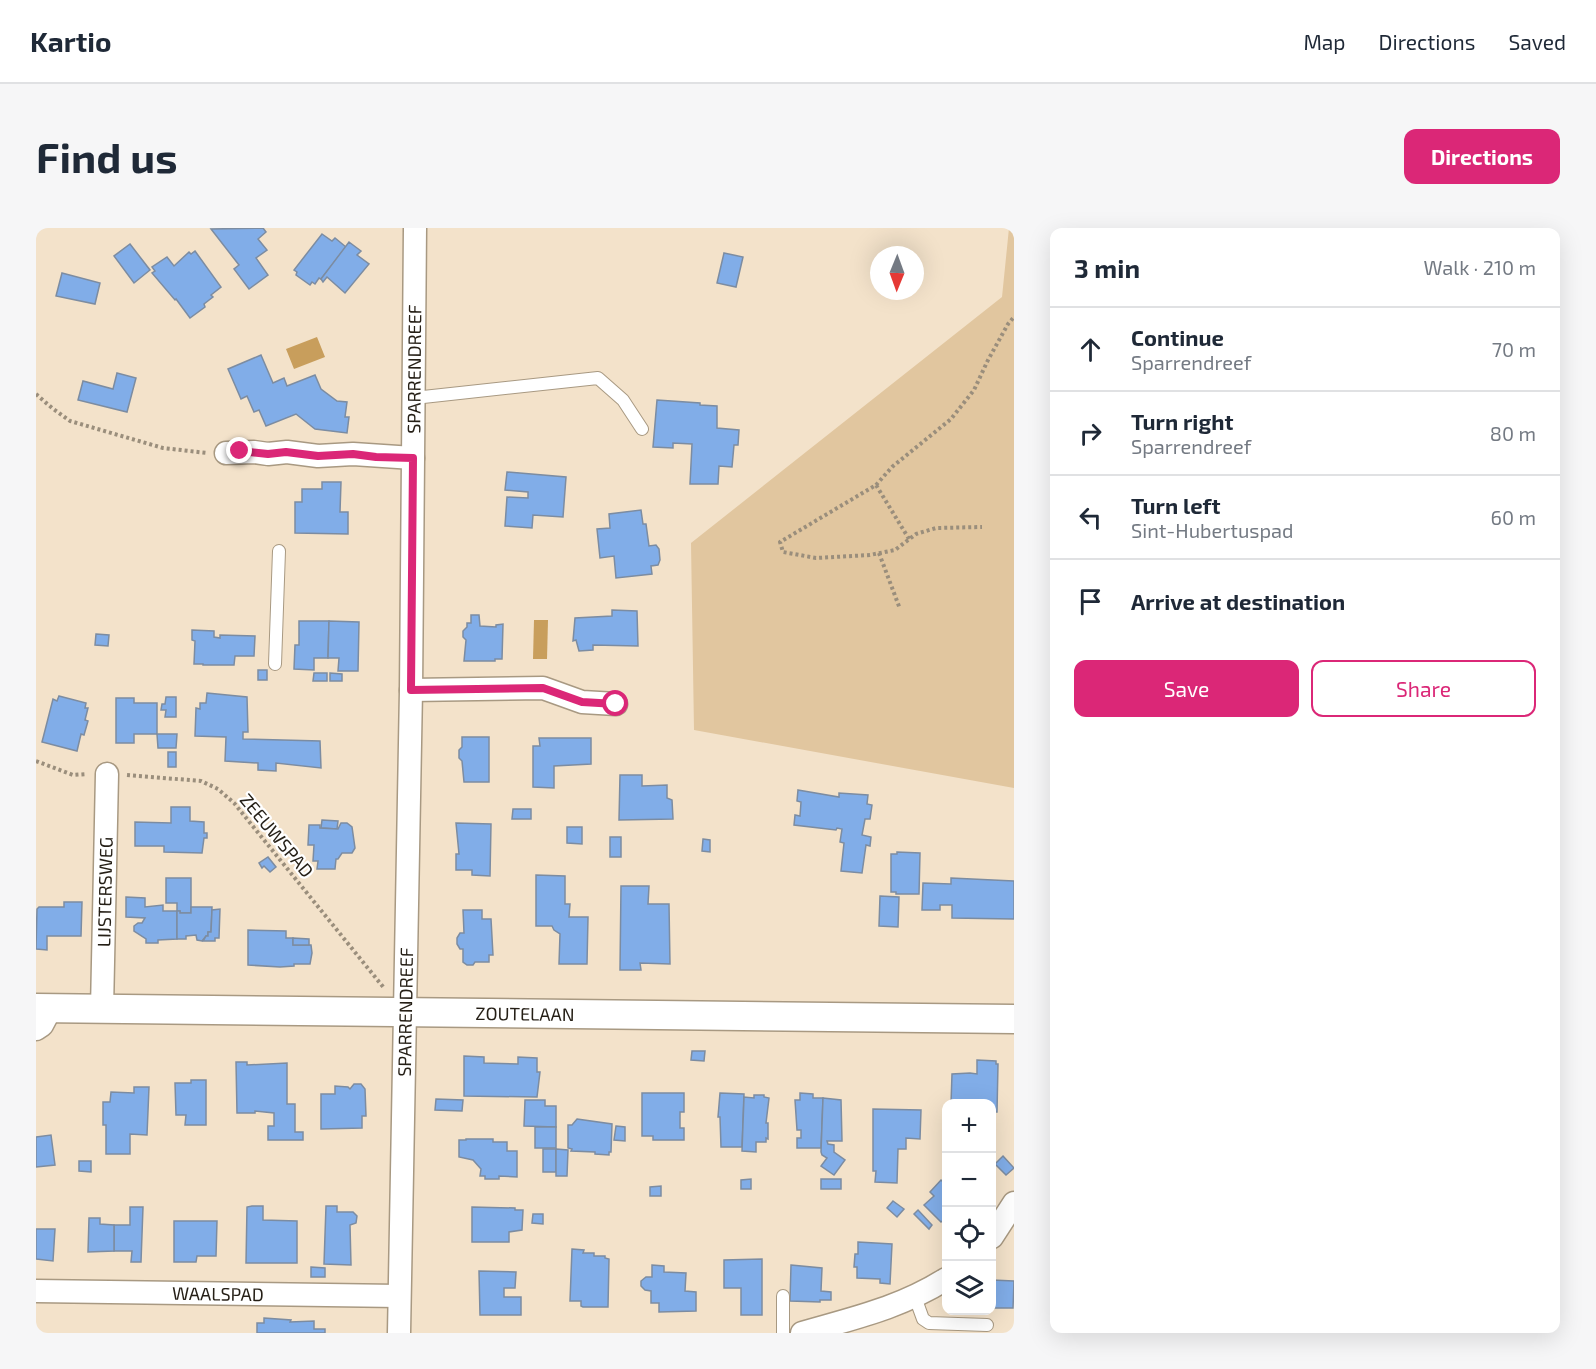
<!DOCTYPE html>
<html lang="en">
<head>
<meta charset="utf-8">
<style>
	body { margin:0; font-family:"Exo 2",sans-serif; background:#f6f6f7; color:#1f2937 }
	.controls { position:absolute; right:18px; bottom:18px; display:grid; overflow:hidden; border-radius:12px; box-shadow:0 6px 24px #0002 }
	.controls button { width:54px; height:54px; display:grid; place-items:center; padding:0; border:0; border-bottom:2px solid #e0e1e3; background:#fff; color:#1f2937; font:30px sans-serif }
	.compass { position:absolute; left:834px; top:18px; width:54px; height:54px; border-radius:50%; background:#fff; box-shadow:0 6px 24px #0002; rotate:181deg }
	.stop { position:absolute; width:18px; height:18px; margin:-14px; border:4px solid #db2777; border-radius:50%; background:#fff }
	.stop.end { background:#db2777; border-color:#fff; box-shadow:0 2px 6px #0008 }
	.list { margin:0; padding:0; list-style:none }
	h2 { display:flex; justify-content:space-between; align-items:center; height:78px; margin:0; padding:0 24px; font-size:26px }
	h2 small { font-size:20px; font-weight:400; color:#747a83 }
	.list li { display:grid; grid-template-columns:39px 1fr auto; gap:18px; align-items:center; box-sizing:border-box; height:84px; padding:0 24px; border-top:2px solid #e0e1e3 }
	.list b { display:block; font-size:22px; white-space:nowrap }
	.list p { margin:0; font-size:20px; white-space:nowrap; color:#747a83 }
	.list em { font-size:20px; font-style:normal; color:#747a83 }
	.actions { display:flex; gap:12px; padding:18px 24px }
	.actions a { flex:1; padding:14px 0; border:2px solid #db2777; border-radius:12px; text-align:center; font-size:21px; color:#db2777 }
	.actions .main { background:#db2777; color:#fff }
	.icon { flex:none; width:33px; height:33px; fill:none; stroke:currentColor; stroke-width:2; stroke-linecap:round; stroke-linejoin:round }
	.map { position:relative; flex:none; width:978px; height:1105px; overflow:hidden; border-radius:12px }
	header { display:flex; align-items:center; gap:36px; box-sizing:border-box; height:84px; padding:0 30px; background:#fff; border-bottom:2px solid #e0e1e3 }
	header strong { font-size:28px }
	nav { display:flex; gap:33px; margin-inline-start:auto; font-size:21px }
	.intro { display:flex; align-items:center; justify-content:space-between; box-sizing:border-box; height:144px; padding:0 36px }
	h1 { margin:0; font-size:42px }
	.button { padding:15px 27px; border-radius:12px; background:#db2777; color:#fff; font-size:21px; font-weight:700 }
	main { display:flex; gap:36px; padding:0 36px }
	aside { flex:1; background:#fff; border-radius:12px; box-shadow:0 6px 24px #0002 }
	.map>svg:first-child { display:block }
	.green { fill:#e1c69f }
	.water { fill:#c89e5c }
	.building { fill:#81ade8; stroke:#7c8ca1; stroke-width:1.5 }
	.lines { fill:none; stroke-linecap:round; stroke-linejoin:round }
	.service-casing { stroke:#a89982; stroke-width:14 }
	.minor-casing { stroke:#a89982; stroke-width:25 }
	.tertiary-casing { stroke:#a89982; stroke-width:31 }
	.path { stroke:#9a8e7c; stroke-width:4; stroke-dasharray:3 3; stroke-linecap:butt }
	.service { stroke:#fff; stroke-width:12 }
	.minor { stroke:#fff; stroke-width:22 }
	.tertiary { stroke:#fff; stroke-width:28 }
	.route { stroke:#db2777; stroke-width:8 }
	.labels { text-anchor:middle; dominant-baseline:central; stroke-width:4.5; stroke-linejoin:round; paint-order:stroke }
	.street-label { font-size:18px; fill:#251f16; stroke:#fff }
</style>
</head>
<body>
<header>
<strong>Kartio</strong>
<nav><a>Map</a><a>Directions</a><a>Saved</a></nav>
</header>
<div class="intro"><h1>Find us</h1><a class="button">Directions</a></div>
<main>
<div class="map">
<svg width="978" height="1105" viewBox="0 0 978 1105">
	<rect width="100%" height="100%" fill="#f3e2ca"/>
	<polygon class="green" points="973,0 978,0 978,560 658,502 655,315 966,69"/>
	<g class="water">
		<polygon points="281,109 289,129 258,141 250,121"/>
		<polygon points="498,392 512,392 511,431 497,431"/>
	</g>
	<g class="building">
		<polygon points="227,0 230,4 222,11 231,22 220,30 232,47 213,61 198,41 203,37 175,1"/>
		<polygon points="286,6 296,13 299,10 310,19 285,51 283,50 279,56 276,54 274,57 260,47 261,44 258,42"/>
		<polygon points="313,14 325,23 321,27 333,36 309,65 291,49 287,54 285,51"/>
		<polygon points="94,16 114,42 98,55 78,28"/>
		<polygon points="159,23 185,59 175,67 177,69 168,76 169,79 154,90 140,71 139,72 116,45 119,43 116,39 131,29 138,38 153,24 155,26"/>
		<polygon points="688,25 707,29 700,59 681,55"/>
		<polygon points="26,45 64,55 59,76 20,68"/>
		<polygon points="225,127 237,155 248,150 251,158 279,147 285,161 301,173 311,174 309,189 313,189 311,205 279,201 260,186 230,198 223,182 218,184 211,168 205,171 192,141"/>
		<polygon points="81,145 100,150 91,184 42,172 47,153 77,161"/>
		<polygon points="621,172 664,175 664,177 681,178 681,200 703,202 702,217 698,217 696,239 683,238 682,256 654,256 656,216 637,215 637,220 617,219"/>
		<polygon points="471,244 530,249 527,289 497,287 496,300 469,298 471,269 492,270 492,264 469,262"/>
		<polygon points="286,254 305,254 304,284 312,284 312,306 259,305 259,274 266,274 266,261 286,261"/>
		<polygon points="605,282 607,296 610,296 613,318 620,317 623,321 624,332 622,337 615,338 616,346 580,350 578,328 564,330 561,301 574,300 573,286"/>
		<polygon points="576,382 601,383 602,418 557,417 557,422 543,423 540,412 537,413 539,390 576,388"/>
		<polygon points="435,387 443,387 444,398 460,399 460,397 467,396 466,431 459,431 459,433 428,433 430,412 427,409 427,403 431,399 431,395 435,395"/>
		<polygon points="263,393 293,393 292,430 278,430 278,442 258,441 259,417 263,417"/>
		<polygon points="293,393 323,394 322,443 302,443 303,430 292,430"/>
		<polygon points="156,402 178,403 178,409 184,410 184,407 219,408 218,428 199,428 198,437 167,437 167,436 158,436 159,413 156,412"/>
		<polygon points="60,406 73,407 72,418 59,417"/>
		<rect x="222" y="442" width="9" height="10"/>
		<polygon points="278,445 291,445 291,453 277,453"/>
		<polygon points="294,445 306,446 306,453 294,453"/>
		<polygon points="171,465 211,469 212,504 207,504 207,511 284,513 285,540 240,535 240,543 222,542 222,535 189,533 190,509 159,508 160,480 164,481 164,475 170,475"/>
		<polygon points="23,468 50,475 49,480 52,480 49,492 52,493 48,507 45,506 41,523 6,514 17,471 21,473"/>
		<polygon points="130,469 140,469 140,489 129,489 130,482 125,482 126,476 129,476"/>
		<polygon points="80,470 98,470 98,475 121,475 121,506 98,506 98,515 80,515"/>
		<polygon points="121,506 141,506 140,520 122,520"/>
		<polygon points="426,509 453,509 453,554 428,554 426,533 423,530 423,522 426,519"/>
		<polygon points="503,510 555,510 555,536 518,538 518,560 497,559 497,518 504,518"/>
		<rect x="132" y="524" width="8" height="15"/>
		<polygon points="584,547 606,547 606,558 631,557 631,570 636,572 637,591 583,592"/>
		<polygon points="762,562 803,569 803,565 832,567 831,576 836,577 834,591 829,591 826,607 835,609 834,618 830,617 826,645 805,643 808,615 804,614 806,601 801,600 800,602 758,597 759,587 764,588 765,574 761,573"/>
		<polygon points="135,579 154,579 154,593 168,594 168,605 171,605 171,610 168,610 166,625 128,624 128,618 99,618 99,594 135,595"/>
		<polygon points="477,581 495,581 495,591 476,591"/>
		<polygon points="286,592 302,593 301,601 285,600"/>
		<polygon points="305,595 311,595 316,599 319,620 316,625 306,625 302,631 300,631 299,641 281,641 282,633 277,633 278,617 272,617 273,597 284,597 284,600 302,601"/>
		<polygon points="420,595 455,596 454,648 436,647 436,642 420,642 420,626 423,626"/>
		<polygon points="531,599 546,599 546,616 531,615"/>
		<rect x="574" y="609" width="11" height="20"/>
		<polygon points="667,611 674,612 674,624 666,623"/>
		<polygon points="861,624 884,625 883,666 860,666 860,664 855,664 855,626 861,626"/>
		<polygon points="232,629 240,639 234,644 228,638 226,640 223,635"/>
		<polygon points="500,647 529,648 529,676 534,676 533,689 552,689 551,736 523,736 524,706 518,702 516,698 500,698"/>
		<polygon points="130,650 155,650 155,685 144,685 144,683 141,683 141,675 130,675"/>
		<polygon points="915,650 978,653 978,691 916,690 916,677 904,677 904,682 886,682 887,655 915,656"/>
		<polygon points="585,658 613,658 612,676 633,676 634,736 604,735 605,742 584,742"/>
		<polygon points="844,668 863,669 862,699 843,698"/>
		<polygon points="90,669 109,670 109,679 127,677 127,683 141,683 141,711 122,712 122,715 110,715 110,711 98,703 98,698 102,695 106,695 109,690 90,689"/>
		<polygon points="28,674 46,674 45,708 11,708 11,722 0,721 1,681 3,679 28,679"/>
		<polygon points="155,679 176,679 175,704 172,704 172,708 170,708 166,713 161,712 160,707 150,708 150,711 141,711 141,683 144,683 144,685 155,685"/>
		<polygon points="184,681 183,710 179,710 179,713 167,713 170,708 172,708 172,704 175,704 176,682"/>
		<polygon points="427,682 446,682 446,691 455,691 457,727 453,727 453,734 439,734 437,737 431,737 427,734 427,721 424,721 421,716 421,710 424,705 428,705"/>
		<polygon points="212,702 250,703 250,710 257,710 257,717 275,717 276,725 274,736 258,736 258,738 244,739 212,737"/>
		<polygon points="257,710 273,711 273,717 257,717"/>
		<polygon points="656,823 669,823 668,833 655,832"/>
		<polygon points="428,828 448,829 448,835 482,836 482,829 501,830 501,844 504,844 501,869 428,868"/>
		<polygon points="941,832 960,833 960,836 962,836 961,884 956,884 956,876 915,876 916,846 934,845 941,846"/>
		<polygon points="200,834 211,834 211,837 251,835 251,876 259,876 259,904 267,904 267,912 232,912 232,898 238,898 238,885 219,883 219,885 201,885"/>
		<polygon points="155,852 170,852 170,897 149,897 150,887 140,887 139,855 155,855"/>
		<polygon points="318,856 325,856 329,861 330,888 326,888 326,900 285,901 285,866 299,866 299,858 312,859 314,861"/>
		<polygon points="98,859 113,859 111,907 94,906 94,926 70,926 70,897 67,897 67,874 74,874 75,864 98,865"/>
		<polygon points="606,865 648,865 648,884 644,884 644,900 648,900 648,912 617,912 617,908 606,908"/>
		<polygon points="684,865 708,866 706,919 685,919 684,889 682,889"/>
		<polygon points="764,865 777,866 777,870 787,870 785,920 761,920 761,910 765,910 765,902 761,902 759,872 764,872"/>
		<polygon points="718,867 728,867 728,869 733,870 730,895 732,895 732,911 730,910 730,914 720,914 720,924 706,923 708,869 718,870"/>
		<polygon points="787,870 805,872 806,913 791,913 792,916 798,917 798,924 809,932 798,947 785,938 791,930 786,927 785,924"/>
		<polygon points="400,871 427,872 426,883 399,882"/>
		<polygon points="489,872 509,872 509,878 520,878 520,899 488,898"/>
		<polygon points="837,881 885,882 884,911 870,910 870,921 862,921 861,955 839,954 840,943 837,943"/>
		<polygon points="541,891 576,896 575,924 573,924 573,927 559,926 559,924 535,923 536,921 532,920 532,897 536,897"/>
		<polygon points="580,898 589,899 589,913 578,912"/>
		<rect x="499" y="899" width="21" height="21"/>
		<polygon points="15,907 19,937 0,939 0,909"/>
		<polygon points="430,911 457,911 457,914 471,914 471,923 481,923 481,949 463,948 463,951 449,951 449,948 444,948 445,941 437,932 423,929 423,912 430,912"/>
		<rect x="507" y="921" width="13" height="23"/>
		<polygon points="520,921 532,922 531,948 520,948"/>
		<polygon points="967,928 978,940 970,947 959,936"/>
		<polygon points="43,933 55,933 55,944 43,943"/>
		<polygon points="715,951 715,961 705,961 705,952"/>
		<rect x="785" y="951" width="20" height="10"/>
		<polygon points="905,952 909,956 910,955 910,990 905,994 888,977 898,968 894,964"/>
		<polygon points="625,958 625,968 614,968 614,959"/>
		<polygon points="857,973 868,981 861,989 851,980"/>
		<polygon points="216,978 227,978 227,992 261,993 261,1035 210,1035 211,979"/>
		<polygon points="290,978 301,978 301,984 317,984 321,988 320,995 314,997 315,1037 288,1036"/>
		<polygon points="94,979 107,979 105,1034 95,1034 96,1023 78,1023 78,997 94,997"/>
		<polygon points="436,979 479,980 479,982 487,982 486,1002 473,1004 473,1014 436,1014"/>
		<polygon points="882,982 896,997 893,1001 878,986"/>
		<polygon points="497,986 507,986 507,996 496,995"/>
		<polygon points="53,990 64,990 64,996 78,997 78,1023 52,1024"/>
		<polygon points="138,993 181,993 180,1028 161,1028 160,1034 138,1034"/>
		<polygon points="0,1001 19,1001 17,1033 0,1031"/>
		<polygon points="822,1014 856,1016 854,1056 844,1055 844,1051 821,1050 821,1039 818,1039 819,1026 822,1026"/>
		<polygon points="536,1021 548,1022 547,1025 558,1025 558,1028 569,1028 569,1030 573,1031 572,1079 547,1079 545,1078 545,1073 534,1073"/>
		<polygon points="726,1031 726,1087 705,1087 705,1060 688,1060 688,1032"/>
		<polygon points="616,1037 628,1038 628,1044 650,1045 649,1063 660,1064 660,1083 623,1084 623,1075 615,1075 615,1063 609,1062 605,1058 605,1053 610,1049 616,1049"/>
		<polygon points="755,1037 786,1040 785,1063 795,1064 795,1072 784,1072 784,1074 754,1073"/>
		<polygon points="275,1039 289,1040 289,1049 275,1049"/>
		<polygon points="443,1043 480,1044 479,1060 468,1060 468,1069 485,1069 485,1087 444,1087"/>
		<polygon points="956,1052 978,1053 977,1080 956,1080"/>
		<polygon points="228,1090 255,1092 254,1094 278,1093 278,1101 289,1101 289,1105 221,1105 221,1095 228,1095"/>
	</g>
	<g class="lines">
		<defs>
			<g id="service">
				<polyline points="378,170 562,150 587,172 606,201"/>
				<polyline points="239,436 243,323"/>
				<polyline points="747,1068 747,1105"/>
				<polyline points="879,1069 887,1091 893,1095 951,1097"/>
			</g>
			<g id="minor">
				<polyline points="190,225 218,224 232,226 251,224 282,228 317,226 377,230"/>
				<polyline points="375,462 507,460 546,474 580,476"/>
				<path id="s1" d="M66 781 71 546"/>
				<polyline points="0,801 6,797 15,780"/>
				<polyline points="956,1009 978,975"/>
				<path id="s2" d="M0 1063 363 1068"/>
				<path id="s3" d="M363 1105 375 462 379 0"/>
				<path d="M766 1105C818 1090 864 1080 910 1051"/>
			</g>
			<g id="tertiary">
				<path id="s4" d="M0 780 978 791"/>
			</g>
		</defs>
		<use href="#service" class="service-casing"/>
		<use href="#minor" class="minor-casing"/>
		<use href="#tertiary" class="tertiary-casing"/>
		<g class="path">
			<polyline points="0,166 16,180 34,193 127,220 171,225"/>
			<polyline points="840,257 856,239 915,191 938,162 952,132 972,96 978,89"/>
			<polyline points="873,311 840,257 744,314 747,324 780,330 834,327 859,322 880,306 900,300 946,299"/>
			<polyline points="843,325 864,381"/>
			<polyline points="0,533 37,547 51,546"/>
			<polyline points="91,547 165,553 182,561 198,575 348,760"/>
		</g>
		<use href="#service" class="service"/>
		<use href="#minor" class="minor"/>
		<use href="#tertiary" class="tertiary"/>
	</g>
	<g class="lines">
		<polyline class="route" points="204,223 232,226 250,224 282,228 317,226 340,229 377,230 375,462 507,460 546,474 580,476"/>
	</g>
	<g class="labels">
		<g class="street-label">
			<text stroke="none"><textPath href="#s3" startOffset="964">SPARRENDREEF</textPath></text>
			<text transform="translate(241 607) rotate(50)">ZEEUWSPAD</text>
			<text stroke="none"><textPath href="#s1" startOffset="117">LIJSTERSWEG</textPath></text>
			<text stroke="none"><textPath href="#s3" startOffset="321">SPARRENDREEF</textPath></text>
			<text stroke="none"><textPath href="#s4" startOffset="489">ZOUTELAAN</textPath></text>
			<text stroke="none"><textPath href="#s2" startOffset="182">WAALSPAD</textPath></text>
		</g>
	</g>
</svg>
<div class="controls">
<button>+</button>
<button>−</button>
<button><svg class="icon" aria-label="locate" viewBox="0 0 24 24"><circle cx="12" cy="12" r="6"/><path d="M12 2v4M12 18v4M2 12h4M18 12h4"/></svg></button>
<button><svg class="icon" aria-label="layers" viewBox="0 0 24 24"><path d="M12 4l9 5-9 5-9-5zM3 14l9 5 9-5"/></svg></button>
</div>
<svg class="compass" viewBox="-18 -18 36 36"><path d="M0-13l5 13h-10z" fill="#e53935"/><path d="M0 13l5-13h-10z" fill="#747a83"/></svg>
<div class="stop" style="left:580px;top:476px"></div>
<div class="stop end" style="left:204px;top:223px"></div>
</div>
<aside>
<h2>3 min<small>Walk · 210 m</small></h2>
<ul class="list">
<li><svg class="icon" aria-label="ahead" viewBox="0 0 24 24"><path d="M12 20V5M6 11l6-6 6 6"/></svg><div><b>Continue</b><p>Sparrendreef</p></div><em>70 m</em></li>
<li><svg class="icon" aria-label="right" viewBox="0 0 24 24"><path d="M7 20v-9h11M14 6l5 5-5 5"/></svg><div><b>Turn right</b><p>Sparrendreef</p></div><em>80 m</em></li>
<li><svg class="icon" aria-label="left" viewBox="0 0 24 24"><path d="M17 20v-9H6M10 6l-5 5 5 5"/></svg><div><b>Turn left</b><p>Sint-Hubertuspad</p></div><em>60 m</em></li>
<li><svg class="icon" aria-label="arrive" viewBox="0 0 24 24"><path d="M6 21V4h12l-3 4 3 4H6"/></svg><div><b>Arrive at destination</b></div></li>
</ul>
<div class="actions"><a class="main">Save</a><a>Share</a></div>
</aside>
</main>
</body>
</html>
